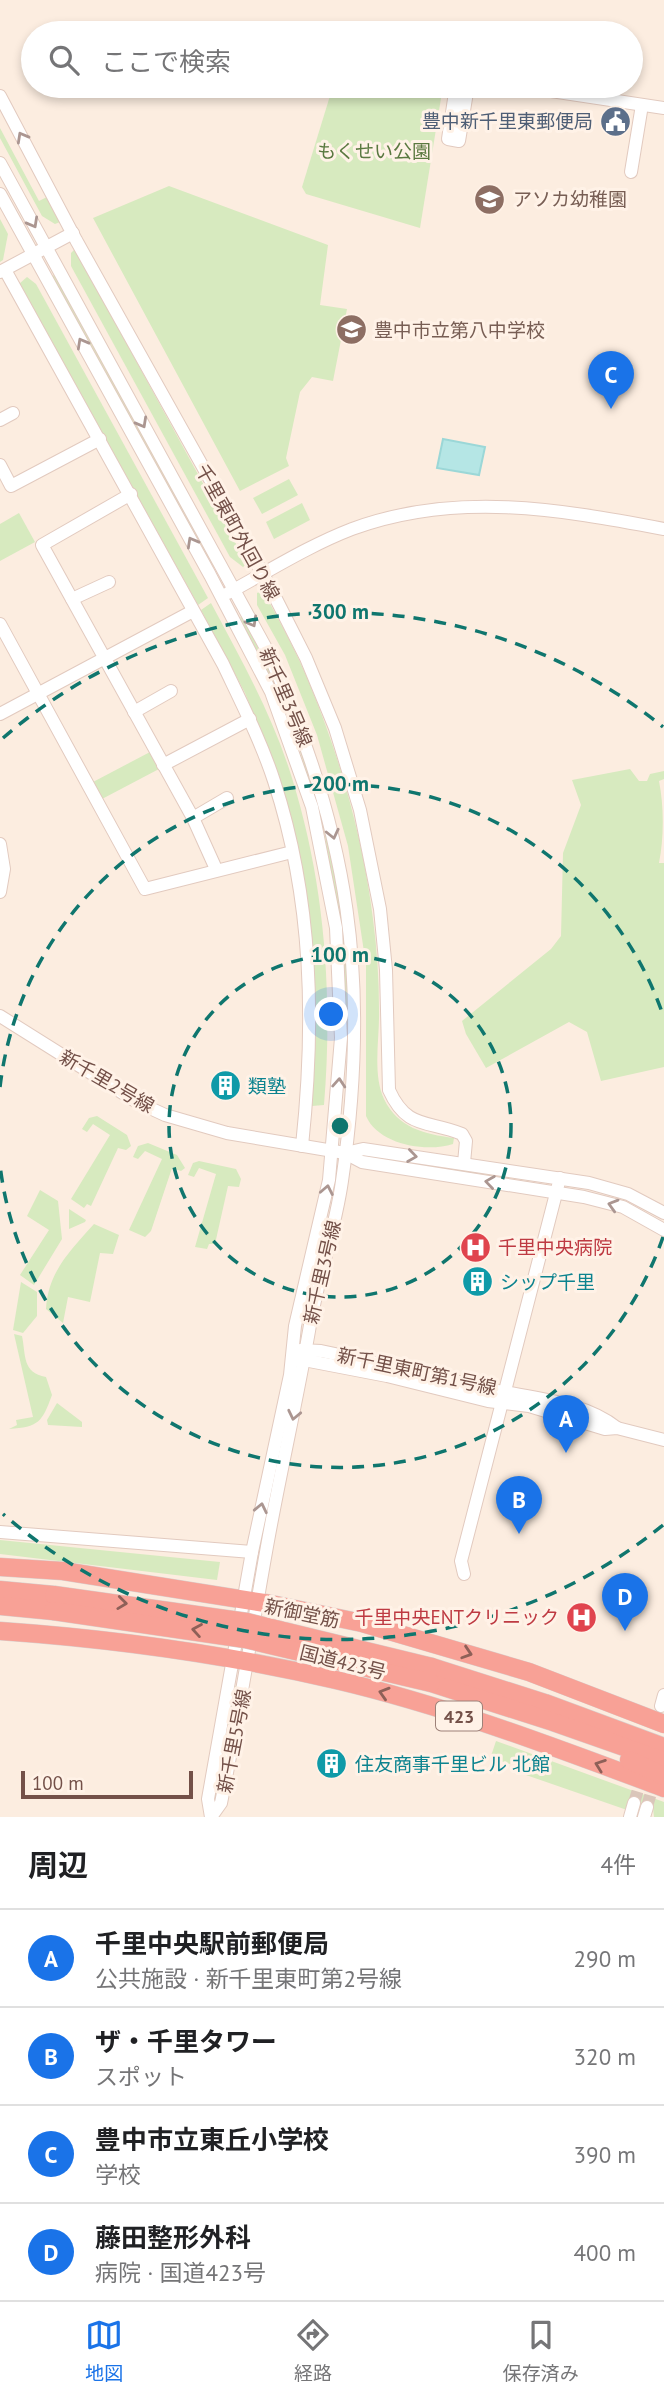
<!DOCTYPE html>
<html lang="ja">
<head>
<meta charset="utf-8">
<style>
	body { margin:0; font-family:"PT Sans","Noto Sans JP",sans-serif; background:#f2f2f2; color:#202124 }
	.scale { position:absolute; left:21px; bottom:18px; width:172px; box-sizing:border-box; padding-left:7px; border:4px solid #735048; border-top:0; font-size:19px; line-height:24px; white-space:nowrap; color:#735048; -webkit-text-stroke:5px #fff2e7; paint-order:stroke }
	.you { position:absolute; left:332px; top:1015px; width:24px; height:24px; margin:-18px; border:5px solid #fff; border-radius:50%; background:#1a73e8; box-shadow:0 0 0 10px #1a73e833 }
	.badge { display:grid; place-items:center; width:46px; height:46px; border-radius:50%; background:#1a73e8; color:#fff; font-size:23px; font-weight:700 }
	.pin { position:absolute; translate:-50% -58px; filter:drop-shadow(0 2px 4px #0008) }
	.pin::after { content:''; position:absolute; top:37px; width:24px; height:21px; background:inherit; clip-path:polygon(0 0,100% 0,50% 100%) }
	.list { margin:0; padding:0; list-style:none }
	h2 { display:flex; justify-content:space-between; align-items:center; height:91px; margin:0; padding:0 28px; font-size:30px }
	h2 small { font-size:23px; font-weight:400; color:#757577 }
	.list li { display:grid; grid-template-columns:46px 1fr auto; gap:21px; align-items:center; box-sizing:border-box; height:98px; padding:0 28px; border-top:2px solid #e0e0e0 }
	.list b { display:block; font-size:26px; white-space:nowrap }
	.list p { margin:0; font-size:23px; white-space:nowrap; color:#757577 }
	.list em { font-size:23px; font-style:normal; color:#757577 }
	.icon { flex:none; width:38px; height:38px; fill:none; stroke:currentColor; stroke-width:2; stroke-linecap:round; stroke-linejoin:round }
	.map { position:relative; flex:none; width:664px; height:1817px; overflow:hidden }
	.search { position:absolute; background:#fff; box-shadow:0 4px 10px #0003; left:21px; right:21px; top:21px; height:77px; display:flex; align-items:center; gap:18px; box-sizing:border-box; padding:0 24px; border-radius:38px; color:#757577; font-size:26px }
	.sheet { height:483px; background:#fff }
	nav { display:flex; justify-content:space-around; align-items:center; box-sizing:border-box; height:98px; border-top:2px solid #e0e0e0; background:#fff; font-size:19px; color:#757577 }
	nav a { display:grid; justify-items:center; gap:4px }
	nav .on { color:#1a73e8 }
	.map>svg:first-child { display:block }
	.green { fill:#d7eabf }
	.water { fill:#b5e6e5; stroke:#9bd7d7; stroke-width:2 }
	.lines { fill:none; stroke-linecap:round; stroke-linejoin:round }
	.minor-tunnel { stroke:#dac6ba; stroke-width:12; stroke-dasharray:12 6; stroke-linecap:butt }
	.minor-casing { stroke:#e2cabf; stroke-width:14 }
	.highway-casing { stroke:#d8cecc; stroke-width:19 }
	.minor { stroke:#fff; stroke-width:12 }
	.highway { stroke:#f8a196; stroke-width:18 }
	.highway-bridge-casing { stroke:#d8cecc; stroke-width:19; stroke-linecap:butt }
	.highway-bridge { stroke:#f8a196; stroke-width:18 }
	.oneway { stroke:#ab9691 }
	.oneway2 { stroke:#8e6058 }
	.ring { fill:none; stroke:#0f766e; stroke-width:3.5; stroke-dasharray:12 9 }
	.labels { text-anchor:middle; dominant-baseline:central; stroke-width:6; stroke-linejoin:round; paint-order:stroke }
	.shield { fill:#fff2e7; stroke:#9d8178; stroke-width:2 }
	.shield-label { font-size:18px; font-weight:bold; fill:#735048 }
	.service-label { font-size:19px; fill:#4e5e75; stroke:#fff2e7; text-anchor:end }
	.park-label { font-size:19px; fill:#5a7940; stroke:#fff2e7 }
	.education-label { font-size:19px; fill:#785e54; stroke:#fff2e7; text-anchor:start }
	.street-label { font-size:19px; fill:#735048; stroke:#fff2e7 }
	.culture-label { font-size:19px; fill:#0d838f; stroke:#fff2e7; text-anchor:start }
	.health-label { font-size:19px; fill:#be3a42; stroke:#fff2e7; text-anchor:start }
	.centre { fill:#0f766e; stroke:#fff2e7; stroke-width:3.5 }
	.ring-label { font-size:21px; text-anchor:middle; font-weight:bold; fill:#0f766e; stroke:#fff2e7; stroke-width:6; stroke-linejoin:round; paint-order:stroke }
</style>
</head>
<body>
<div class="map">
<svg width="664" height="1817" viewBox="0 0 664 1817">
	<rect width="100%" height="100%" fill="#fcede0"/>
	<g class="green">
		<polygon points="333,86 443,86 420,228 306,194 302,187"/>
		<polygon points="0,128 39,201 47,197 60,222 55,224 42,216 0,138"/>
		<polygon points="169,186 328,245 320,305 347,309 333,381 312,377 300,392 286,458 289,466 240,491 93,218"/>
		<polygon points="0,219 8,234 3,260 0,262"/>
		<polygon points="75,249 247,564 243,567 230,557 71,266 71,253"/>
		<polygon points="55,275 214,566 214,568 52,276"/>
		<polygon points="27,277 36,284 208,598 198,605 19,284"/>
		<polygon points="289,479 298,495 262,514 253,498"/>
		<polygon points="302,503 310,520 274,539 266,522"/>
		<polygon points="19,513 35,542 0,561 0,524"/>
		<path d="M263 590C279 621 297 652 310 685 341 760 363 839 373 919 377 949 379 979 379 1009 380 1037 372 1073 384 1099 398 1128 424 1134 454 1138L453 1144C425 1153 378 1144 366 1116V965L348 846 317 735 285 655 257 605V593Z"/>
		<path d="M211 603C241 659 273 716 292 778 325 884 333 995 324 1105L312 1106 316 1028 310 921 271 758 245 693 201 610Z"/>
		<path d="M240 617 243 618C299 723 340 839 347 959 349 991 348 1024 349 1056L341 929 324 831 299 748Z"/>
		<polygon points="150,752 159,769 102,799 93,782"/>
		<path d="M630 769 639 781H647L650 774 664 771V779L659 781C664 806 664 838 659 863H664V1067L601 1081 587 1032 569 1022 486 1068 466 1034 462 1021 551 949 561 936 563 853 581 805 572 780Z"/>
		<polygon points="97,1116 127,1135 131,1146 126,1150 118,1148 91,1206 87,1204 84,1208 71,1199 110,1135 93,1124 87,1132 82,1129 89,1118"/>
		<polygon points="148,1143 177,1155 185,1168 181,1171 172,1168 151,1231 145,1237 129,1230 162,1159 145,1151 138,1159 133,1157 138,1146"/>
		<polygon points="199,1161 236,1169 241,1179 239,1187 228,1186 215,1244 209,1244 207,1249 195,1247 216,1174 199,1168 194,1177 188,1175 193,1163"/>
		<polygon points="405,1161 533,1180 534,1181 405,1164"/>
		<polygon points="40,1190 58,1201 62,1239 34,1285 20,1275 49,1230 27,1216"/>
		<polygon points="69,1209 86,1220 85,1222 69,1229"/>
		<path d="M94 1224 119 1235 113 1254 100 1253 90 1302 68 1297 63 1323 46 1309C48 1272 70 1251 94 1224Z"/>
		<polygon points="21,1282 37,1292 37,1316 23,1333 13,1330"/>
		<path d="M14 1334 22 1336C26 1355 22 1373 46 1377L52 1395C42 1422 39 1427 9 1429L17 1425 16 1420 33 1417Z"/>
		<polygon points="57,1403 82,1422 82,1427 48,1425 47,1420"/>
		<polygon points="0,1540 220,1562 217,1580 0,1554"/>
		<polygon points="235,1686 239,1687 215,1803 212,1803"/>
		<polygon points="496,1741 664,1802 664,1817 654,1817 653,1808 630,1802 627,1810 526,1775 521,1762 512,1760 510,1764 490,1759"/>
	</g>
	<polygon class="water" points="443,439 485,447 479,475 437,468"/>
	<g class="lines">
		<g class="minor-tunnel">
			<polyline points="634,1803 643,1773"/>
			<polyline points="647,1807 655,1778"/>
		</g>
		<defs>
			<g id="minor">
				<polyline points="456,86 448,139 459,141 468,86"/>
				<polyline points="518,86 664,108"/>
				<path d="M0 96 76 240 269 585 306 658 335 728 360 810 380 909 386 970 389 1090C407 1130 428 1120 462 1134L466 1141 464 1163"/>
				<path d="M0 163 267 650C350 833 371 982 342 1181 335 1231 317 1280 309 1331 296 1405 279 1478 266 1552 251 1636 238 1720 221 1803L211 1817"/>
				<polyline points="631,172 642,105"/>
				<polyline points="0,194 210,575 271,692 312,807 336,928 341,1038 329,1180 295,1326 290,1375 252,1552 208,1799 211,1817"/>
				<path d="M5 270 223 664C241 702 261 741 274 781 313 900 315 1023 302 1146"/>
				<polyline points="0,272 73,233"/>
				<polyline points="0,420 13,413"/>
				<polyline points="0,465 11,486 100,439"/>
				<polyline points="131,494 42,545 193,818 216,869"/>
				<path d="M228 593C269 571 308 546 352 529 455 491 559 509 664 529"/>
				<polyline points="72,599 109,582"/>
				<polyline points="0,624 145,889 292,852"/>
				<polyline points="134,712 171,691"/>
				<polyline points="0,714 193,611"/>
				<polyline points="163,765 250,719"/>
				<polyline points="193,818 227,798"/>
				<polyline points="0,844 4,869 0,892"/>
				<polyline points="0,1016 137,1102 165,1115 227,1133 345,1153 362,1162 584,1197 623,1207 664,1230"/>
				<polyline points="345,1153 363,1149 589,1183 628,1194 664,1213"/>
				<path d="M300 1350 321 1351C378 1363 433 1376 489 1389 530 1398 584 1401 617 1428"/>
				<polyline points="298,1356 304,1360 387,1376 488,1401 529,1406 605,1429 617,1428 664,1440"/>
				<polyline points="0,1532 252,1552"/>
				<polyline points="464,1574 461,1561 560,1178"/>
				<polyline points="661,1706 664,1695"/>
				<polyline points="630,1817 634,1803"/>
				<polyline points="644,1817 647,1807"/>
			</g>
			<g id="highway">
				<polyline points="0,1567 63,1571 271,1604 362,1623 529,1672 664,1724"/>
				<polyline points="0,1590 54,1595"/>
				<polyline points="0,1606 53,1611"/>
				<path d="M0 1631C114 1639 225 1654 336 1680 447 1706 557 1748 664 1788"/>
				<polyline points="432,1667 545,1703 664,1747"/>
				<polyline points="431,1683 553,1722 664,1761"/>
				<polyline points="629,1760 664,1776"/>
			</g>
		</defs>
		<use href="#minor" class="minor-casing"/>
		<use href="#highway" class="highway-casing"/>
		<use href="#minor" class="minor"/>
		<use href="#highway" class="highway"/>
		<defs>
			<g id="highway-bridge">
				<polyline points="54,1595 247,1622 432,1667"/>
				<polyline points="53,1611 245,1639 431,1683"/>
			</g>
		</defs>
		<use href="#highway-bridge" class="highway-bridge-casing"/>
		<use href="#highway-bridge" class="highway-bridge"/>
	</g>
	<defs><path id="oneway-chevron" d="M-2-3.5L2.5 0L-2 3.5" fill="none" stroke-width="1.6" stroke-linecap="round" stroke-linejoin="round" transform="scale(1.75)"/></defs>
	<g class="oneway">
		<use href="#oneway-chevron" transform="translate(22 137) rotate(-119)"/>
		<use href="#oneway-chevron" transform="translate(33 223) rotate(61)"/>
		<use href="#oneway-chevron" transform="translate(82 343) rotate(-119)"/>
		<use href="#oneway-chevron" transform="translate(142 423) rotate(61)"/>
		<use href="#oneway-chevron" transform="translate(192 542) rotate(-119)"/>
		<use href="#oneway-chevron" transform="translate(252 622) rotate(61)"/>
		<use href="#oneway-chevron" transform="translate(333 834) rotate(77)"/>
		<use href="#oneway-chevron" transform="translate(339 1083) rotate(-86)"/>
		<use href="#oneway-chevron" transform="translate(412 1156) rotate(8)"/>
		<use href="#oneway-chevron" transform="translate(490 1182) rotate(-172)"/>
		<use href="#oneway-chevron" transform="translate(327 1190) rotate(-79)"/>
		<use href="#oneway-chevron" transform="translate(613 1205) rotate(-164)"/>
		<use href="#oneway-chevron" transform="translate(294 1415) rotate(102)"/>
		<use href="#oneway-chevron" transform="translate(261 1508) rotate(-78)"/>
	</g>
	<g class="oneway2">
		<use href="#oneway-chevron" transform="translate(122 1603) rotate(7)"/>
		<use href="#oneway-chevron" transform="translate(197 1630) rotate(-170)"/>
		<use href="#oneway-chevron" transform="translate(467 1653) rotate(18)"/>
		<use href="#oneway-chevron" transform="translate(384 1693) rotate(-163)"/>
		<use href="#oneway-chevron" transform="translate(600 1765) rotate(-160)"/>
	</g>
	<g class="ring">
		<circle cx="340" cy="1126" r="171"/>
		<path d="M663 1237A342 342 0 0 1 0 1165M0 1087A342 342 0 0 1 663 1015"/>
		<path d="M663 1525A514 514 0 0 1 3 1514M3 738A514 514 0 0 1 663 727"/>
	</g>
	<defs>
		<symbol id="civic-disc" viewBox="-11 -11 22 22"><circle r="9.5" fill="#5c6f8a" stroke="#fff2e7"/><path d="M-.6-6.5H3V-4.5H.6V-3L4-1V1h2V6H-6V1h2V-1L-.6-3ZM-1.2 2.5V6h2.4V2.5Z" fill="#fff"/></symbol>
		<symbol id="school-disc" viewBox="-11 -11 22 22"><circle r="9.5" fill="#8d6e63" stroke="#fff2e7"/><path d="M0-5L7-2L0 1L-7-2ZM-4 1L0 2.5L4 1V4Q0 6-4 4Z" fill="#fff"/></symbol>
		<symbol id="building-disc" viewBox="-11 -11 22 22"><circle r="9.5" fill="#0f9aa8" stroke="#fff2e7"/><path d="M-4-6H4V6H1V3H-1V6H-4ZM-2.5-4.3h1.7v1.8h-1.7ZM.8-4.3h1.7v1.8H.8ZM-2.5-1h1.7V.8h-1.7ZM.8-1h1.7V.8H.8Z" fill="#fff"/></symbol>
		<symbol id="hospital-disc" viewBox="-11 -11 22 22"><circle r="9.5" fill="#e0444e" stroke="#fff2e7"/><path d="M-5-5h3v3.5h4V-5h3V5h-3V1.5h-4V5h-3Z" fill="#fff"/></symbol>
	</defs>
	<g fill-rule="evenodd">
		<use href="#civic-disc" x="598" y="104" width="35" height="35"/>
		<use href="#school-disc" x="472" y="182" width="35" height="35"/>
		<use href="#school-disc" x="334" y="312" width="35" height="35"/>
		<use href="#building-disc" x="208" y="1068" width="35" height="35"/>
		<use href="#hospital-disc" x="458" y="1230" width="35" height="35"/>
		<use href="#building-disc" x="460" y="1264" width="35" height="35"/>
		<use href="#hospital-disc" x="564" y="1600" width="35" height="35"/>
		<use href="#building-disc" x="314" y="1746" width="35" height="35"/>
	</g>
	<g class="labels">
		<rect class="shield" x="436" y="1701.5" width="46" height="29" rx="5"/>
		<g class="shield-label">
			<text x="459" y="1716">423</text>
		</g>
		<g class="service-label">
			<text x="593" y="121">豊中新千里東郵便局</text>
		</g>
		<g class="park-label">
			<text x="374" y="151">もくせい公園</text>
		</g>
		<g class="education-label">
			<text x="513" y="199">アソカ幼稚園</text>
			<text x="374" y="330">豊中市立第八中学校</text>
		</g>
		<g class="street-label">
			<text transform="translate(238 532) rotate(61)">千里東町外回り線</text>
			<text transform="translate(286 697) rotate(67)">新千里3号線</text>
			<text transform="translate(107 1081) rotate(30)">新千里2号線</text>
			<text transform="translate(322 1272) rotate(-77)">新千里3号線</text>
			<text transform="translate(417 1371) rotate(12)">新千里東町第1号線</text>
			<text transform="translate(302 1613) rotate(12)">新御堂筋</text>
			<text transform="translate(343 1662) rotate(14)">国道423号</text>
			<text transform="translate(234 1741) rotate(-79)">新千里5号線</text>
		</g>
		<g class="culture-label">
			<text x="248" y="1086">類塾</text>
			<text x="500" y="1282">シップ千里</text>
			<text x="355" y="1764">住友商事千里ビル 北館</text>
		</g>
		<g class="health-label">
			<text x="498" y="1247">千里中央病院</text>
			<text x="559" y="1617" text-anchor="end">千里中央ENTクリニック</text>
		</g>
	</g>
	<circle cx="340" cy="1126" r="10" class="centre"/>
	<g class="ring-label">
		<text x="340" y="619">300 m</text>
		<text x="340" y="791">200 m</text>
		<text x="340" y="962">100 m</text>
	</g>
</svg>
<div class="scale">100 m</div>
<div class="you"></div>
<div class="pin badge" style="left:566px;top:1453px">A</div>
<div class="pin badge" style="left:519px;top:1534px">B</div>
<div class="pin badge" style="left:611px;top:409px">C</div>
<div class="pin badge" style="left:625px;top:1631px">D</div>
<div class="search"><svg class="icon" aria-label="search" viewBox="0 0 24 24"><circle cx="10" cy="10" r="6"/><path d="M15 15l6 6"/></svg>ここで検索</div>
</div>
<section class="sheet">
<h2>周辺<small>4件</small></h2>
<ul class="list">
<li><span class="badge">A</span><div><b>千里中央駅前郵便局</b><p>公共施設 · 新千里東町第2号線</p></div><em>290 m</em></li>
<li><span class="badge">B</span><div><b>ザ・千里タワー</b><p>スポット</p></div><em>320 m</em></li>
<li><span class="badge">C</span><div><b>豊中市立東丘小学校</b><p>学校</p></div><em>390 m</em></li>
<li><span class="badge">D</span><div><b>藤田整形外科</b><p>病院 · 国道423号</p></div><em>400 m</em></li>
</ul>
</section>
<nav>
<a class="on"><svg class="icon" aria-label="map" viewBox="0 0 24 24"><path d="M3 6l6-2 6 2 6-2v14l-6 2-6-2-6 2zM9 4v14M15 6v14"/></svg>地図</a>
<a><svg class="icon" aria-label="directions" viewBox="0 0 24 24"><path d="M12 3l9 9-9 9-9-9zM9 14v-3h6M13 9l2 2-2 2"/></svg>経路</a>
<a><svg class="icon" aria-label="saved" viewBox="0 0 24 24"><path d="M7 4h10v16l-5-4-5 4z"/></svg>保存済み</a>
</nav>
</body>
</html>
